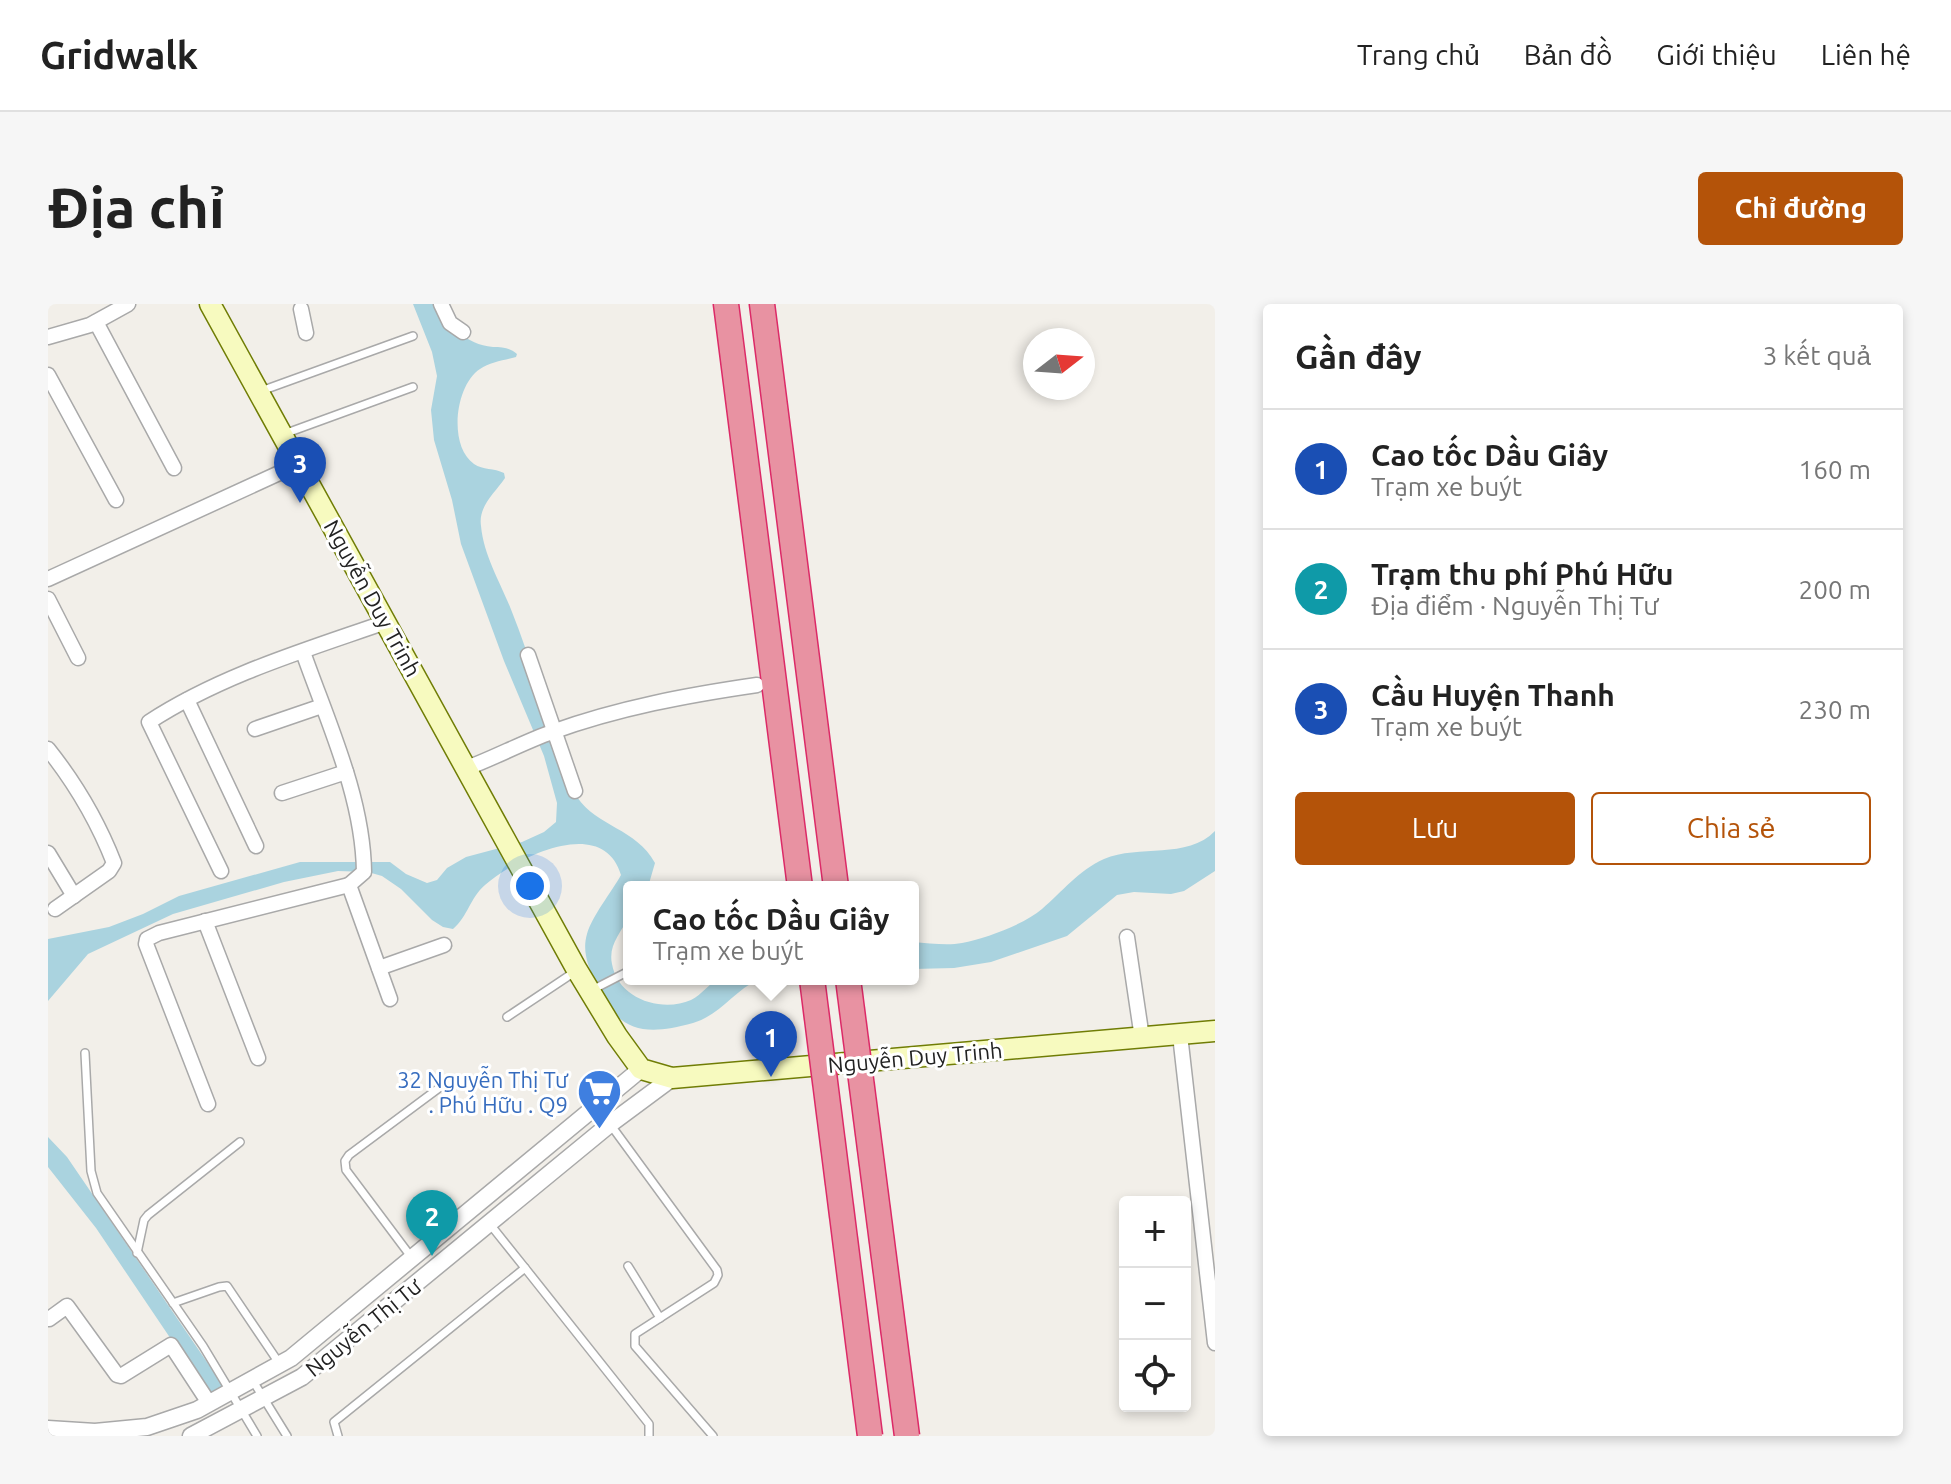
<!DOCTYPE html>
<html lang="vi">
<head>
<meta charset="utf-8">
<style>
	body { margin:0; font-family:Ubuntu,sans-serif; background:#f6f6f6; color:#222 }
	.controls { position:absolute; right:24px; bottom:24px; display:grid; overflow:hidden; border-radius:8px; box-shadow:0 4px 12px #0003 }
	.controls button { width:72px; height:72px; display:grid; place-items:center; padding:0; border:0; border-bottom:2px solid #e0e0e0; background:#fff; color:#222; font:40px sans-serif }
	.compass { position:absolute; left:975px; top:24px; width:72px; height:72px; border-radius:50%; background:#fff; box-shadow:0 4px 12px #0003; rotate:73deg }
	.you { position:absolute; left:482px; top:582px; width:28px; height:28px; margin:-20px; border:6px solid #fff; border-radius:50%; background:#1a73e8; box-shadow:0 0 0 12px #1a73e833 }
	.badge { display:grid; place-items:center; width:52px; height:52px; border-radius:50%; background:#b45309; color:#fff; font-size:26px; font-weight:700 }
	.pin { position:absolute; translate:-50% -66px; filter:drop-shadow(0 2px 4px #0008) }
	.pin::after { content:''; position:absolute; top:42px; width:28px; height:24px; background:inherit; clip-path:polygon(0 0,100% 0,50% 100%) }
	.popup { position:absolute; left:575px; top:577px; width:296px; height:104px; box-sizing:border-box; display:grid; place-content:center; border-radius:8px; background:#fff; filter:drop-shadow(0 2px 6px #0005); font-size:26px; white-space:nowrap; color:#767676 }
	.popup b { font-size:30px; color:#222 }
	.popup::after { content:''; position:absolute; left:50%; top:100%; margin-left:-16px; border:16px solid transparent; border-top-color:#fff }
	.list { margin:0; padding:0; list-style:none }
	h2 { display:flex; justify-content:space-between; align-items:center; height:104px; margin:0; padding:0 32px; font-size:34px }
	h2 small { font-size:26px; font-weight:400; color:#767676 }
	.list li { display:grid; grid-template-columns:52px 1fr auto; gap:24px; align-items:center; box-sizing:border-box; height:120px; padding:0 32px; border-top:2px solid #e0e0e0 }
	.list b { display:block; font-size:30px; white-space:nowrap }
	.list p { margin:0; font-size:26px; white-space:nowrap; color:#767676 }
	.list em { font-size:26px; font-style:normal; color:#767676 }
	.actions { display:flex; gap:16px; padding:24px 32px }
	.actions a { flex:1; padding:18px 0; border:2px solid #b45309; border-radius:8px; text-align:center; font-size:28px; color:#b45309 }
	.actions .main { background:#b45309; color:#fff }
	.icon { flex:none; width:44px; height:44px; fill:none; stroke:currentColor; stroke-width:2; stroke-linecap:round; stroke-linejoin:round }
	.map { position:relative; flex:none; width:1167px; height:1132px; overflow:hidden; border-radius:8px }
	header { display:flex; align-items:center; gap:48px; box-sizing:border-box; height:112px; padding:0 40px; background:#fff; border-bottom:2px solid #e0e0e0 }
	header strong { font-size:38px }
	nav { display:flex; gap:44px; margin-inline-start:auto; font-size:28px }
	.intro { display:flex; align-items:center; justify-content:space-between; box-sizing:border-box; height:192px; padding:0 48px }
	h1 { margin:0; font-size:56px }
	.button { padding:20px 36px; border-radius:8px; background:#b45309; color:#fff; font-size:28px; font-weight:700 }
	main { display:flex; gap:48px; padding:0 48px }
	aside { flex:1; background:#fff; border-radius:8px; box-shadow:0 4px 12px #0003 }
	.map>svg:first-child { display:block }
	.water { fill:#aad3df }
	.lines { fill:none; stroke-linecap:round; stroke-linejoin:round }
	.service-casing { stroke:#a9a9a9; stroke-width:10 }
	.minor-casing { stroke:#a9a9a9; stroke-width:17 }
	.tertiary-casing { stroke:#a9a9a9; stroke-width:19 }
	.secondary-casing { stroke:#707d05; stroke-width:23 }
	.motorway-casing { stroke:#dc2a67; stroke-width:27 }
	.service { stroke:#fff; stroke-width:7 }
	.minor { stroke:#fff; stroke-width:14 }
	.tertiary { stroke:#fff; stroke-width:16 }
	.secondary { stroke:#f7fabf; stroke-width:20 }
	.motorway { stroke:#e892a2; stroke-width:24 }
	.motorway-bridge-casing { stroke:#dc2a67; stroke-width:27; stroke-linecap:butt }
	.motorway-bridge { stroke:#e892a2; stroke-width:24 }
	.labels { text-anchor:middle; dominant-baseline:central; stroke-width:6; stroke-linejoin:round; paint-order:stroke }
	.street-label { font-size:22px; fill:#222; stroke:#fff }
	.shop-label { font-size:22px; fill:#366cbe; stroke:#fff; text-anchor:end }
</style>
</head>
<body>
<header>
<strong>Gridwalk</strong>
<nav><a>Trang chủ</a><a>Bản đồ</a><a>Giới thiệu</a><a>Liên hệ</a></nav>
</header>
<div class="intro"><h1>Địa chỉ</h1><a class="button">Chỉ đường</a></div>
<main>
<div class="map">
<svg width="1167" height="1132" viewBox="0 0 1167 1132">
	<rect width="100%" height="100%" fill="#f2efe9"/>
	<g class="water">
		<path d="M365 0H390C403 23 417 40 445 43 455 43 462 44 469 50L468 53C457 56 442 58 432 65 407 81 400 142 426 160 435 166 446 164 456 169L457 174C447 189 430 202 433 222 436 253 453 279 464 308 482 353 495 401 511 447 517 461 520 480 529 493 549 523 588 524 607 559L600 583H581C581 592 583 605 580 614 573 629 560 641 564 660 570 695 614 709 643 696 654 691 662 677 673 675 684 673 699 675 711 675 686 687 672 711 645 719 595 733 568 728 547 677 540 662 534 647 539 630 544 612 563 589 573 571 555 510 469 553 437 581 422 594 420 612 405 625L395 623 384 616 353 585 334 572 320 568 290 567 236 578 125 610 40 650 0 697V635L61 623 95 610 131 592 252 558H342L358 570 379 579 389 576 399 564 418 553 474 538 496 528 508 518 509 499 496 452 456 357 413 240 404 196 386 136 383 106 389 72 384 48Z"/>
		<path d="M1167 527V567L1136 587 1123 590 1086 588 1069 591 1019 632 943 658 906 664 865 665V638C881 639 899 642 914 639 938 634 975 621 994 605 1015 587 1030 567 1056 555 1091 540 1139 556 1167 527Z"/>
		<polygon points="0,833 19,853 176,1083 162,1093 48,924 0,863"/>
	</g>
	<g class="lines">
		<defs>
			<g id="service">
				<polyline points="213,87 365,32"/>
				<polyline points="236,130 365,83"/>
				<polyline points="544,686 581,667"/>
				<polyline points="459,713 528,667"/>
				<polyline points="37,749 43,867 49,889 155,1042 209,1132"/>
				<polyline points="562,820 669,966 670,971 666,979 587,1030 587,1042 665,1132"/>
				<polyline points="441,919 477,964"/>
				<polyline points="89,949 96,916 100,911 192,838"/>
				<polyline points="364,954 298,866 297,857 301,851 391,784"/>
				<polyline points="580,962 612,1014"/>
				<polyline points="125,999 171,983 179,982 231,1059"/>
				<polyline points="205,1077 239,1132"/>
				<polyline points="290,1132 286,1118 477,964 601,1120 601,1132"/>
			</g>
			<g id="minor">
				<polyline points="393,0 402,19 415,28"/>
				<polyline points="253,5 258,29"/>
				<polyline points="48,18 126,164"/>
				<polyline points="0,33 42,21 80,0"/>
				<polyline points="0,71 68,196"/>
				<polyline points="0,275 251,160"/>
				<polyline points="0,295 30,354"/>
				<path d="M255 348C280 419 315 493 316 568L301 581 342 695"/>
				<polyline points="480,351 527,487"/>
				<polyline points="139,396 208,542"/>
				<polyline points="207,425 274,402"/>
				<path d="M0 445C27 479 50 518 66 559L61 567 7 605"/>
				<path d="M419 464C448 453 476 438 504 428 570 404 640 391 709 381"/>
				<polyline points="234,489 298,468"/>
				<polyline points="0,549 26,592"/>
				<path d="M173 567 101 418C173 371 258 346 338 318"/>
				<polyline points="157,617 210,754"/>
				<polyline points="1079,633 1094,734"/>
				<polyline points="331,664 396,641"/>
				<polyline points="1132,731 1167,1039"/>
				<polyline points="160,800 98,640 99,635 111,629 301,581"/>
				<polyline points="1,1015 19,1002 69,1071 73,1072 123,1041 161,1099"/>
			</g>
			<g id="tertiary">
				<polyline points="0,1125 47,1128 99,1123 149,1106 243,1054 593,765"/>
				<polyline points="143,1132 254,1073 562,820 624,774"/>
			</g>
			<polyline id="secondary" points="162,0 529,666 569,732 593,765 624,774 1167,727"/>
			<g id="motorway">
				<polyline points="678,0 752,583"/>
				<polyline points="714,0 788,583"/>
			</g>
		</defs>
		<use href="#service" class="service-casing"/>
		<use href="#minor" class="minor-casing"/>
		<use href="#tertiary" class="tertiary-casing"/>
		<use href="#secondary" class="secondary-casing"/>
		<use href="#motorway" class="motorway-casing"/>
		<use href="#service" class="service"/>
		<use href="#minor" class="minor"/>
		<use href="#tertiary" class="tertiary"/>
		<use href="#secondary" class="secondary"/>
		<use href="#motorway" class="motorway"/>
		<defs>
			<g id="motorway-bridge">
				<polyline points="764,675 822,1132"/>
				<polyline points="800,675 859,1132"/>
			</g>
		</defs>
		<use href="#motorway-bridge" class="motorway-bridge-casing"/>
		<use href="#motorway-bridge" class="motorway-bridge"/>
	</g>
	<defs>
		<symbol id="supermarket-pin" viewBox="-11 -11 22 30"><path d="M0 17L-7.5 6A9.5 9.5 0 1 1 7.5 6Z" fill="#3f7fe0" stroke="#fff"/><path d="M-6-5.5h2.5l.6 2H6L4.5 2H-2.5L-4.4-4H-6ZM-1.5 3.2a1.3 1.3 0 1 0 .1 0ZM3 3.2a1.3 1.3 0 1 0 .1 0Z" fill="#fff"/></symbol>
	</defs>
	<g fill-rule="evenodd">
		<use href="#supermarket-pin" x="526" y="762" width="51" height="69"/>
	</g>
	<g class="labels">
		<g class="street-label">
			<text transform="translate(325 294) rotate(61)">Nguyễn Duy Trinh</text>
			<text transform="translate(867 753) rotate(-5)">Nguyễn Duy Trinh</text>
			<text transform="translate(315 1023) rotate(-39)">Nguyễn Thị Tư</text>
		</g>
		<g class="shop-label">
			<text x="520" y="775">32 Nguyễn Thị Tư<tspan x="520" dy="25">. Phú Hữu . Q9</tspan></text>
		</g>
	</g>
</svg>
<div class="controls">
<button>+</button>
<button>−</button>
<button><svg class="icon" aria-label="locate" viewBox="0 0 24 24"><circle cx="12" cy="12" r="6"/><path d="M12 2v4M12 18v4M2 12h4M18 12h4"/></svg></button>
</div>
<svg class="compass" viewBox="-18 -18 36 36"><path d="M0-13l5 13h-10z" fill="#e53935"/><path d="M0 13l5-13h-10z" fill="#767676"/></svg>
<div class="you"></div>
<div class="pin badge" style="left:723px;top:773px;background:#1a4fb4">1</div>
<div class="popup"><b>Cao tốc Dầu Giây</b>Trạm xe buýt</div>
<div class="pin badge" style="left:384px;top:952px;background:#0f9aa8">2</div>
<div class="pin badge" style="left:252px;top:199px;background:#1a4fb4">3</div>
</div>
<aside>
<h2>Gần đây<small>3 kết quả</small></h2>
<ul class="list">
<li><span class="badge" style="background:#1a4fb4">1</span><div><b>Cao tốc Dầu Giây</b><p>Trạm xe buýt</p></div><em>160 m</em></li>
<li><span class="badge" style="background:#0f9aa8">2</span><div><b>Trạm thu phí Phú Hữu</b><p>Địa điểm · Nguyễn Thị Tư</p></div><em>200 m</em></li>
<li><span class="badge" style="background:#1a4fb4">3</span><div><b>Cầu Huyện Thanh</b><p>Trạm xe buýt</p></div><em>230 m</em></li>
</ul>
<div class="actions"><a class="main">Lưu</a><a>Chia sẻ</a></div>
</aside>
</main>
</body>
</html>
